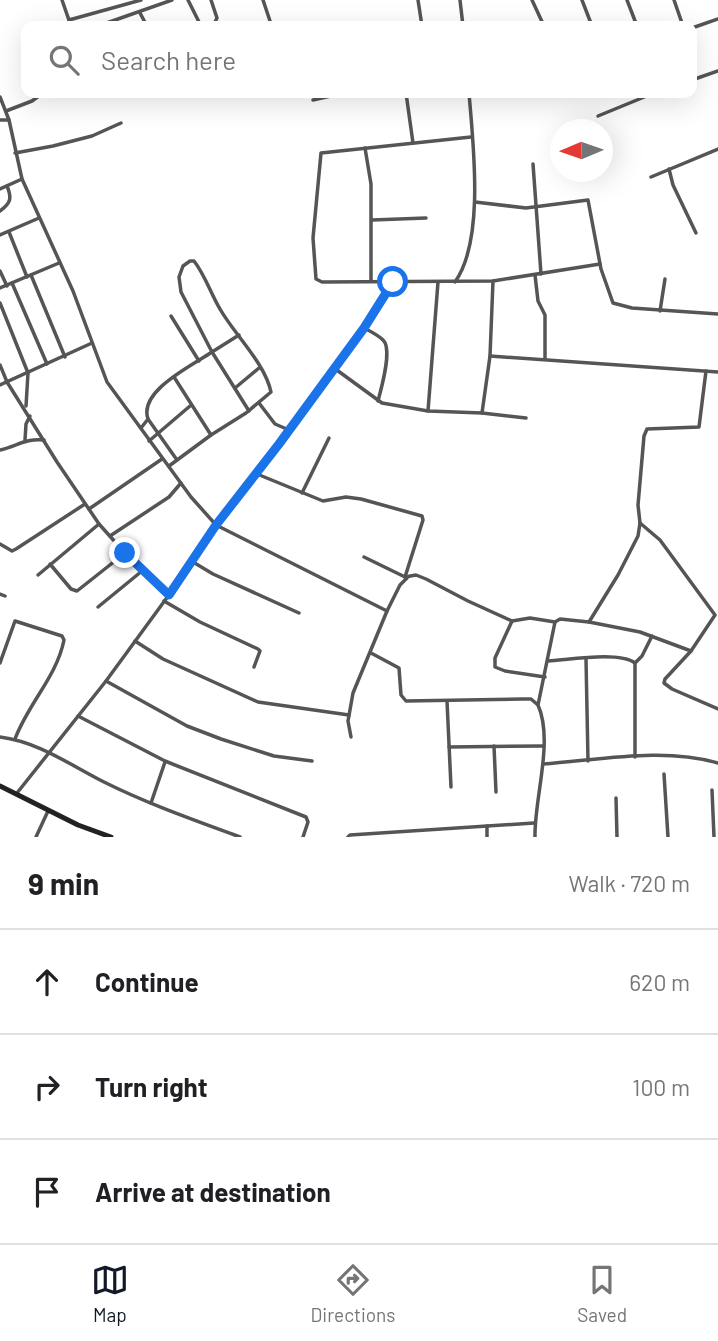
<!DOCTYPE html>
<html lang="en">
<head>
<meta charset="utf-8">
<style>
	body { margin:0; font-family:Barlow,sans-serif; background:#f6f6f6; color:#202124 }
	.compass { position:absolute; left:550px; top:119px; width:63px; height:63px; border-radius:50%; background:#fff; box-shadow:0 7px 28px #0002; rotate:268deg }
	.stop { position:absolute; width:21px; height:21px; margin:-16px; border:5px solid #1a73e8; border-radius:50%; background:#fff }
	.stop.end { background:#1a73e8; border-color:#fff; box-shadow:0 2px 7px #0008 }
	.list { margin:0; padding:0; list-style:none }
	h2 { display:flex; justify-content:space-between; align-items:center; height:91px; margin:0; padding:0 28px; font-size:30px }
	h2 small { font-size:23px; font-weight:400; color:#757577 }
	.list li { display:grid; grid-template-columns:46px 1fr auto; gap:21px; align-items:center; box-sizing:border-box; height:105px; padding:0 28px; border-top:2px solid #e0e0e0 }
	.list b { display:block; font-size:26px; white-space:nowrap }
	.list em { font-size:23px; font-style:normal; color:#757577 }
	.icon { flex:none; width:38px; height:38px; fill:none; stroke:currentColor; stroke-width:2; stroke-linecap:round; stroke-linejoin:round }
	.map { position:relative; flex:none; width:718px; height:837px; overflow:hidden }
	.search { position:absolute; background:#fff; box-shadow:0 7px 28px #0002; left:21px; right:21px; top:21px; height:77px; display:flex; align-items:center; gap:18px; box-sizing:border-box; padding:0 24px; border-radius:14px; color:#757577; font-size:26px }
	.sheet { height:406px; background:#fff }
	nav { display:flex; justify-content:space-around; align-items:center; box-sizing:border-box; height:98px; border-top:2px solid #e0e0e0; background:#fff; font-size:19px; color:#757577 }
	nav a { display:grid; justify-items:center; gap:4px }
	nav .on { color:#111827 }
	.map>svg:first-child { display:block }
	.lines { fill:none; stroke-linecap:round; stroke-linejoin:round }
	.street { stroke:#555; stroke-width:3.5 }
	.secondary { stroke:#222; stroke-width:5 }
	.route { stroke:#1a73e8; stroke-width:9 }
</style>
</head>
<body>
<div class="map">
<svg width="718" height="837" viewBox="0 0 718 837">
	<rect width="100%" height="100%" fill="#fff"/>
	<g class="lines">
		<g class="street">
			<polyline points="62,0 71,26"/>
			<polyline points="188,0 201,26"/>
			<polyline points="211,0 217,18 213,26"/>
			<polyline points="263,0 271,24"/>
			<polyline points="418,0 422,26"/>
			<polyline points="460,0 463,26"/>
			<polyline points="532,0 544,26"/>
			<polyline points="582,0 592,26"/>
			<polyline points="627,0 637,26"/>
			<polyline points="674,0 683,26"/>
			<polyline points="140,13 147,26"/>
			<polyline points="69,20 141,0"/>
			<polyline points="98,26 172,0"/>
			<polyline points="692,28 718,19"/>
			<polyline points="692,80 718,71"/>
			<polyline points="406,93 413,143"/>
			<polyline points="0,97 9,120 22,179 73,291 107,382 191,497 216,525 387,611"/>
			<polyline points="313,100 344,93"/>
			<polyline points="6,111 32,101 43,93"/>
			<polyline points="598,116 654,93"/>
			<polyline points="0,120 9,120"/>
			<polyline points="471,137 321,153 313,238 316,279 322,282 493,281 600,264"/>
			<polyline points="365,148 371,184 371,281"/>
			<polyline points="15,153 53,146 92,136 121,123"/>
			<polyline points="533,164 541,274"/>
			<polyline points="669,169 673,185 696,233"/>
			<polyline points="651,177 718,149"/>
			<polyline points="0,189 22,179"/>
			<polyline points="475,202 526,208 588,200 601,269 613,303 632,308 718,314"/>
			<path d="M0 211C11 203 12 198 7 186"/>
			<polyline points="372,220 426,218"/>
			<polyline points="9,232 27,277"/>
			<polyline points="0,235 39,218"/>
			<polyline points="0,271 7,286"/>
			<polyline points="31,275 65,357"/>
			<polyline points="535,275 538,301 545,315 545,359"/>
			<path d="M455 282C485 240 473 143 469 93"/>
			<polyline points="12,283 47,364"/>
			<polyline points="0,288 59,263"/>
			<polyline points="0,303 28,373 26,406"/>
			<polyline points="660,311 665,279"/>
			<polyline points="171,316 199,361"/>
			<path d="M364 328C370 331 378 335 383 340 393 349 381 389 378 401"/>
			<polyline points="239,335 212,352 249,411"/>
			<polyline points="490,356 718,372"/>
			<polyline points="0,365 7,382 57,462 99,524 125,553 169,595"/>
			<polyline points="334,368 382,403 428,411 482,413 526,418"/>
			<polyline points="174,377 211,435"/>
			<polyline points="0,385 92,343"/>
			<polyline points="235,388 259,368"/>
			<polyline points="259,403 275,424 289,430"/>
			<polyline points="428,411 438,282"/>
			<polyline points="482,413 490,356 493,281"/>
			<polyline points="148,419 177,460"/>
			<path d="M141 428 148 419C138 391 193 365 212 352L181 292 179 277 183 266 190 261H194C205 275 211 294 220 309 234 334 265 363 271 392L246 413 211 435 169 466"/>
			<polyline points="25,440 26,424 30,416"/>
			<polyline points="149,441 190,406"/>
			<path d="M0 450C17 446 26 438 44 440"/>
			<polyline points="257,474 323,501 346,497 361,499 422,516 423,520 405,577"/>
			<polyline points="302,493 329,438"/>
			<polyline points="89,509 162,459"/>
			<polyline points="640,523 660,540 715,615 691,651 665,679 664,683 672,689 718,709"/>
			<polyline points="110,536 169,497 181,483"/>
			<polyline points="0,544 12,551 16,549 85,504"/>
			<polyline points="364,557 405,577 416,575 426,579 468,601 512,621 530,618 555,622 560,619 589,622 618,575 638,536 640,523 638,505 644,436 647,429 699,427 706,371"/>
			<polyline points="193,562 213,574 299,613"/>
			<polyline points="50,564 71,589 77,591 125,553"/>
			<polyline points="38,575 99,524"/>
			<polyline points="0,594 5,596"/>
			<polyline points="164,601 200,622 258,649 260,651 254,667"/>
			<polyline points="98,607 142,571"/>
			<polyline points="512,621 495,658 495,667 505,671 545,677"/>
			<polyline points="589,622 640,632 691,651"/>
			<polyline points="135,641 163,659 258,702 349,715"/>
			<polyline points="371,653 399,668 401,695 406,701 523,699 531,699 538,705"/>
			<polyline points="586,659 588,761"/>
			<path d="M548 661C568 660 619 651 635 663V757"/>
			<path d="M0 663 15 621 62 636 64 640C57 676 28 704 15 739"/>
			<polyline points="635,663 642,656 652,636"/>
			<polyline points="106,681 187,726 221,739 274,756 312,761"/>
			<polyline points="447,701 451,787"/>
			<polyline points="78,716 165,761 306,817 308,822 303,837"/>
			<path d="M0 737C39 742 70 765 104 782 148 804 194 820 240 837"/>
			<polyline points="351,737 348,721 353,693 387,611 400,585 407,578"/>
			<polyline points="494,746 496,792"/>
			<polyline points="449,747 543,746"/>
			<path d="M543 764C600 760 663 747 718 763"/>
			<polyline points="664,774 668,837"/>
			<polyline points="712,790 714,837"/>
			<polyline points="17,793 106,681 193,562 216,525 280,444 359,334 393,282"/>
			<polyline points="616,798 617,837"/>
			<polyline points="151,803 165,762"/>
			<polyline points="487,826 487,837"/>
			<polyline points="36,837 48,811"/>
			<polyline points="348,837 350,835 534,823"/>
			<path d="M535 837C534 799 554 741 538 705L555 622"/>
		</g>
		<polyline class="secondary" points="0,786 78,825 111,837"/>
	</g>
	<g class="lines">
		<polyline class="route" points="125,553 169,595 216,525 279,444 364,328 393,282"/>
	</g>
</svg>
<svg class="compass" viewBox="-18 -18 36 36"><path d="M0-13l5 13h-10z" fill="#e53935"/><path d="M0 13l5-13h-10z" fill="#757577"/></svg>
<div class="stop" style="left:393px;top:282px"></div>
<div class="stop end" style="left:125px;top:553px"></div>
<div class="search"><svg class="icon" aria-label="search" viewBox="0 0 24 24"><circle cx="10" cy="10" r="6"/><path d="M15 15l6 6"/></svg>Search here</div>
</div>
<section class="sheet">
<h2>9 min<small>Walk · 720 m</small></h2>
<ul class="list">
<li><svg class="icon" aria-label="ahead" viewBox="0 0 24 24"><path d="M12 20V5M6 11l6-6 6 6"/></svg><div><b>Continue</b></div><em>620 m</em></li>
<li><svg class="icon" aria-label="right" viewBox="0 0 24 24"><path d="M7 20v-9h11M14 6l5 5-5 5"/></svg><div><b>Turn right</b></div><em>100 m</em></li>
<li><svg class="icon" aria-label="arrive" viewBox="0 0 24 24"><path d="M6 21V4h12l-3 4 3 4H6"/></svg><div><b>Arrive at destination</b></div></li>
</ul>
</section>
<nav>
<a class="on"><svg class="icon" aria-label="map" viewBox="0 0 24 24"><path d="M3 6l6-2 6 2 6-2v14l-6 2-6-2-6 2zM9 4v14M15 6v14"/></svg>Map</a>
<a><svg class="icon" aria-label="directions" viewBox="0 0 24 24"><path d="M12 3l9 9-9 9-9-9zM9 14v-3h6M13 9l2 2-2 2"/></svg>Directions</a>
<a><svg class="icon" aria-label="saved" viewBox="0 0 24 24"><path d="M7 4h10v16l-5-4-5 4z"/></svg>Saved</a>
</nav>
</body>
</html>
